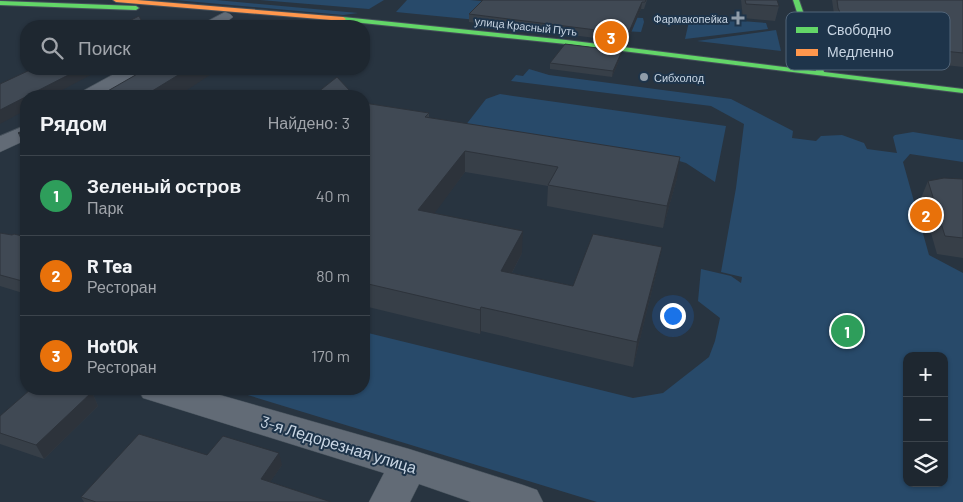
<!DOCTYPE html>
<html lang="ru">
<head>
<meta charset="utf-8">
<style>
	body { margin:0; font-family:Barlow,sans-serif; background:#262f38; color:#f1f3f6 }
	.controls { position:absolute; right:15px; bottom:15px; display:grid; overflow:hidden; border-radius:10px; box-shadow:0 1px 4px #0004 }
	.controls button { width:45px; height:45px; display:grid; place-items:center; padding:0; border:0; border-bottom:1px solid #3c444c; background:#1e2730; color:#f1f3f6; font:25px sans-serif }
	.you { position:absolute; left:672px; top:315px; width:18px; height:18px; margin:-12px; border:4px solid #fff; border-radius:50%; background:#1a73e8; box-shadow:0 0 0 8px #1a73e833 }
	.badge { display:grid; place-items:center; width:32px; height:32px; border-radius:50%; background:#0b8043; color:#fff; font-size:16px; font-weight:700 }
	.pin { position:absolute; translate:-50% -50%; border:2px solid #fff; box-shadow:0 1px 5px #0006 }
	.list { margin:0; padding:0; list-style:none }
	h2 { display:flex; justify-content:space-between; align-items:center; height:65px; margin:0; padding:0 20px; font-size:21px }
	h2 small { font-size:16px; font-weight:400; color:#a1a5ab }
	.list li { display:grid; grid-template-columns:32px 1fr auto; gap:15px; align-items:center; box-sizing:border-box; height:80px; padding:0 20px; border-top:1px solid #3c444c }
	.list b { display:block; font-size:19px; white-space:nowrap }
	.list p { margin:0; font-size:16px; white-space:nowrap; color:#a1a5ab }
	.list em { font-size:16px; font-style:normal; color:#a1a5ab }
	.icon { flex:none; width:28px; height:28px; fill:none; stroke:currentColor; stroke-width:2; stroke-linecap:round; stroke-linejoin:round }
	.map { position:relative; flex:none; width:963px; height:502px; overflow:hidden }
	.search { position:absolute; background:#1e2730; box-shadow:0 1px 4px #0004; left:20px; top:20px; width:350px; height:55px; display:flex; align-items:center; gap:12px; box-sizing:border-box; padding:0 18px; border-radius:20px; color:#a1a5ab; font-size:19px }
	.panel { position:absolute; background:#1e2730; box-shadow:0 1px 4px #0004; left:20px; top:90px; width:350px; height:305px; border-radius:20px }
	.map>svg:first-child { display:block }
	.green { fill:#284a6a; fill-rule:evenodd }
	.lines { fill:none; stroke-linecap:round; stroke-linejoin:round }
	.street-casing { stroke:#45505a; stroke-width:1 }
	.fast-casing { stroke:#45505a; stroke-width:2 }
	.slow-casing { stroke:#45505a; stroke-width:2 }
	.street { fill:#626b76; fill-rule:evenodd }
	.fast { fill:#63d668; fill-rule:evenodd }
	.slow { fill:#ff974d; fill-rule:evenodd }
	.wall { fill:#373f48 }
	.shaded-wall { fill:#2d333b }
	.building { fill:#404954; stroke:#2d333b }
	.poi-dot { fill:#909daa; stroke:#1e344a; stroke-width:2 }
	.labels { text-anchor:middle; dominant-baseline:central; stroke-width:4; stroke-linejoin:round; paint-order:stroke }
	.far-poi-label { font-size:11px; fill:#c8d5e3; stroke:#1e344a; text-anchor:end }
	.far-street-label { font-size:11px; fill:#c8d5e3; stroke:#1e344a }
	.near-street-label { font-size:16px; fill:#c8d5e3; stroke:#1e344a }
	.key { fill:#1e344a; stroke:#516478; stroke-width:1 }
	.key-label { font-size:14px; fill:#c8d5e3 }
</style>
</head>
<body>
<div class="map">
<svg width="963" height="502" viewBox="0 0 963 502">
	<rect width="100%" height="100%" fill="#283440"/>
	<g class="green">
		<polygon points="175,0 216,0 358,13 343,15"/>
		<polygon points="260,0 384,0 369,9"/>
		<polygon points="407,0 470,0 623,14 622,17 643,18 644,22 641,32 623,31 621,34 396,12"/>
		<polygon points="690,17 766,23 768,29 685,39"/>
		<polygon points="776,30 781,51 697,41"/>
		<path d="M529 69 549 75 731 99 793 131 792 138 816 141 821 136 842 135 864 143 867 149 897 153 893 137 895 135 913 132 963 140V162L910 154 903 162 929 255 963 273V502H597L228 389H364V332L633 398 663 393 709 357 715 341 720 318 698 301 701 269 731 276 741 283 742 277 721 272 736 188 744 124 711 106 511 81 516 75 523 76ZM907 356H944V483H907Z"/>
		<polygon points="500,94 726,126 715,182 686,163 666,157 465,126 486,99"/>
	</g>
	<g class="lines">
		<defs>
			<g id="street">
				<polygon points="225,12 230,14 233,17 221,26 202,26 204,23"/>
				<polygon points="123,69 145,69 142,73 102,96 78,96 81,92"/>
				<polygon points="26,125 26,140 0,152 0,136"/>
				<polygon points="138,389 199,389 409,449 523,485 537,490 543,502 471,502 419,484 410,502 369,502 384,473 143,398"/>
			</g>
			<g id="fast">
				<polygon points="793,0 799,0 824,72 963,89 963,93 566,44 343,21 340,19 343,17 566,40 816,71"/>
				<polygon points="0,1 136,6 139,8 136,10 0,5"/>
			</g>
			<polygon id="slow" points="113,0 137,0 343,17 346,19 343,21 116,2"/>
		</defs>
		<use href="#street" class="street-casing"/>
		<use href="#fast" class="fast-casing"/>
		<use href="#slow" class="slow-casing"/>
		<use href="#street" class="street"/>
		<use href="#fast" class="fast"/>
		<use href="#slow" class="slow"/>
	</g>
	<g class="wall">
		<polygon points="647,0 644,9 641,9 627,42 469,22 469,14"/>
		<polygon points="741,0 777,0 779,6 775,21 743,18"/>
		<polygon points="832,0 963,0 963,67 909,61 839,30 835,21"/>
		<polygon points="621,56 612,77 550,69 550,63"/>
		<polygon points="364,103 429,113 429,118 677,178 663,228 547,206 548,186 465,172 434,213 522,253 512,273 573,286 657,270 633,367 481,331 480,334 364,306"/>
		<polygon points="26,129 26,152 18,133"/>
		<polygon points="963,179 963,258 937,254 921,198 928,181"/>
		<polygon points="0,233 12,235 26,237 26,294 0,286"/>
		<polygon points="92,392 98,406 44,459 0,444 0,416"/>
		<polygon points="207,455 282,465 270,482 331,502 84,502 81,497"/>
	</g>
	<g class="shaded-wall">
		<polygon points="642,2 641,9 627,42 628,34"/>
		<polygon points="622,51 621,56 612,77 613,71"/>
		<polygon points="80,69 102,69 51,96 27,96"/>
		<polygon points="188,69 219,69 178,96 144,96"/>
		<polygon points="350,91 350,96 343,96"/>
		<polygon points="26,97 26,110 0,124 0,110"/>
		<polygon points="465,151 465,172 420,233 418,210"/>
		<polygon points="680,157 677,178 663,228 667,206"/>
		<polygon points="523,231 522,253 501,294 501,271"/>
		<polygon points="662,247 657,270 633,367 637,342"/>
		<polygon points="481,307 481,331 480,334 480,310"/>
		<polygon points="92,392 98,406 44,459 36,445"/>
		<polygon points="279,453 282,465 264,491 261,479"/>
	</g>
	<g class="building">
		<polygon points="483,0 646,0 645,2 642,2 628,34 469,14"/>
		<polygon points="745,0 777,0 779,6 746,4"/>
		<polygon points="837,0 963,0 963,53 914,48 842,17 838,8"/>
		<polygon points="139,16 144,26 119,26"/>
		<polygon points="565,44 622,51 613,71 550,63"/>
		<polygon points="32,69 80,69 0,110 0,84"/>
		<polygon points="146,69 188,69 144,96 99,96"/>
		<polygon points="337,77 350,91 343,96 313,96"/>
		<polygon points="364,103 429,113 425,117 680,157 667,206 548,185 558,167 465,151 418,210 523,231 501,271 573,286 593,234 662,247 637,342 481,307 480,310 364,283"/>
		<polygon points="26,129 26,134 18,133"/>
		<polygon points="944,178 963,179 963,238 945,236 928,181"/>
		<polygon points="0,233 12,235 14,234 26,237 26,282 0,275"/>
		<polygon points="31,389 82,389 92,392 36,445 0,433 0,416"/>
		<polygon points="139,434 207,455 223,436 279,453 261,479 331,502 96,502 81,497"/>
	</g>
	<g class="poi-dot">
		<path d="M735.5 10.5h5v5h5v5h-5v5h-5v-5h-5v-5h5z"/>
		<circle cx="644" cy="77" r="5"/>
	</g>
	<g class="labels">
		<g class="far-poi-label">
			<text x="728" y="18">Фармакопейка</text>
			<text x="654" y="77" text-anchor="start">Сибхолод</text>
		</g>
		<g class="far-street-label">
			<text transform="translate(526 26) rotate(6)">улица Красный Путь</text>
		</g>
		<g class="near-street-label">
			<text transform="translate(339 444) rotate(17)">3-я Ледорезная улица</text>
		</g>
	</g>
	<rect x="786" y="12" width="164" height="58" rx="8" class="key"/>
	<rect x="796" y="27" width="22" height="6" fill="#63d668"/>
	<rect x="796" y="49" width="22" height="7" fill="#ff974d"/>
	<g class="key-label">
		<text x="827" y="35">Свободно</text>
		<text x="827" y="57">Медленно</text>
	</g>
</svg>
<div class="controls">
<button>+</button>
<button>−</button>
<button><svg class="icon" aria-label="layers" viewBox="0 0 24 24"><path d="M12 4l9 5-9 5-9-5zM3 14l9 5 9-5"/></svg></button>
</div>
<div class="you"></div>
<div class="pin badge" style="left:847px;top:331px;background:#2e9e5b">1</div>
<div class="pin badge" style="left:926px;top:215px;background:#e8710a">2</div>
<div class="pin badge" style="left:611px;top:37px;background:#e8710a">3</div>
<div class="search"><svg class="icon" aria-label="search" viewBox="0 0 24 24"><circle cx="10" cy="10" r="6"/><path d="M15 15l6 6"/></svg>Поиск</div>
<section class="panel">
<h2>Рядом<small>Найдено: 3</small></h2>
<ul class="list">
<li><span class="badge" style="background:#2e9e5b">1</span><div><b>Зеленый остров</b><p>Парк</p></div><em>40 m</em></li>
<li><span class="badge" style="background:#e8710a">2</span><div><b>R Tea</b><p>Ресторан</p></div><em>80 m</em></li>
<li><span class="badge" style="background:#e8710a">3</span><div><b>HotOk</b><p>Ресторан</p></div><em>170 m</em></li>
</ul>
</section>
</div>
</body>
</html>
